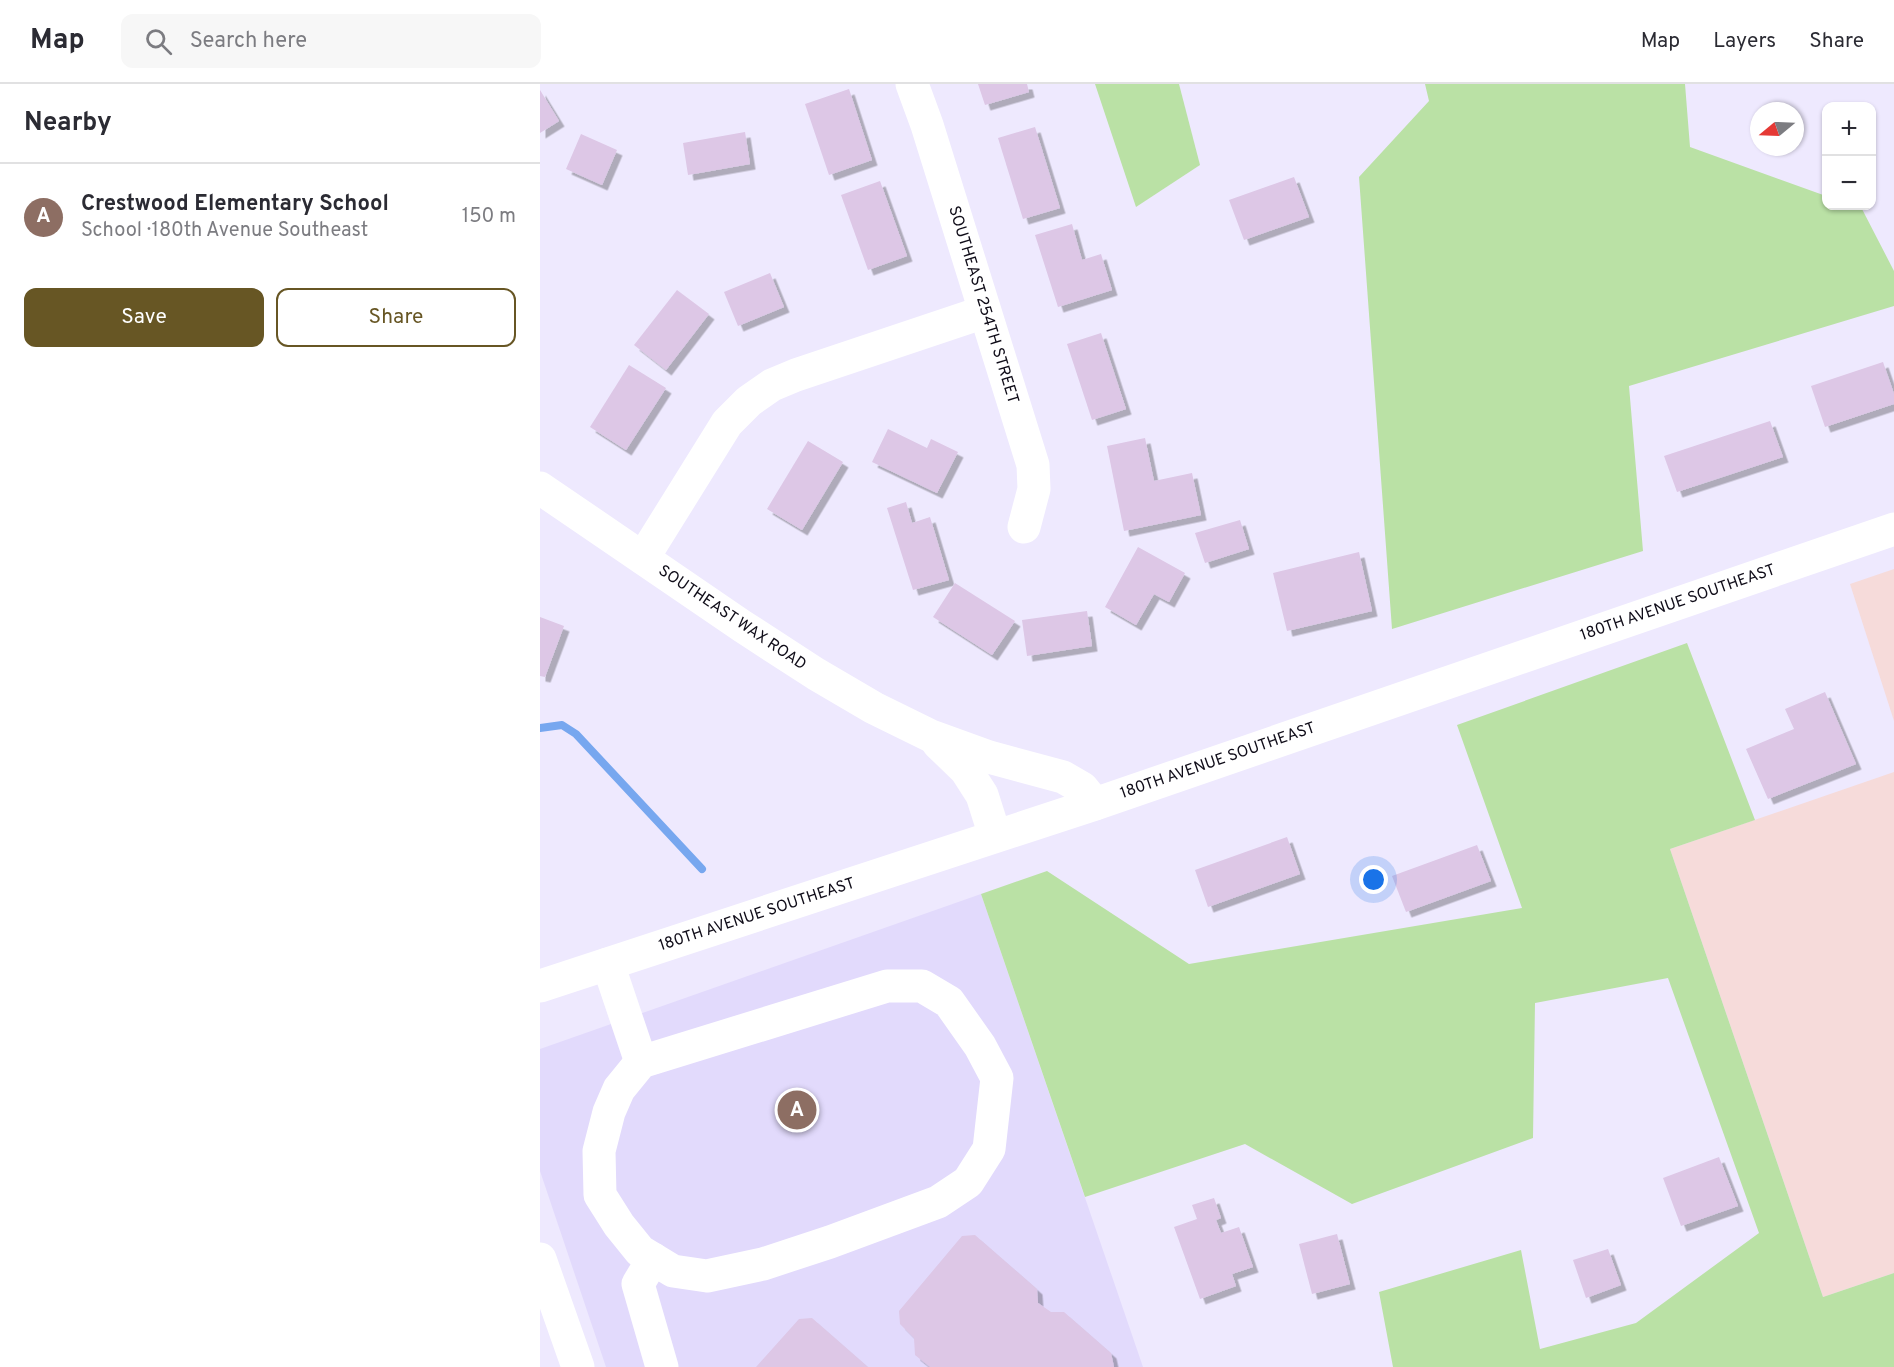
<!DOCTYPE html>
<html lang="en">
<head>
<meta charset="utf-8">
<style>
	body { margin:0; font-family:Overpass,sans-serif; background:#f7f7f7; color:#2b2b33 }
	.controls { position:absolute; right:18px; top:18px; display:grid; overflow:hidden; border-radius:12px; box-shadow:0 2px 4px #0004 }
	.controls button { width:54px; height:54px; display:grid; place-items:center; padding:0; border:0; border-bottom:2px solid #e1e1e2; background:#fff; color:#2b2b33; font:30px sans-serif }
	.compass { position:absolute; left:1210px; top:18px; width:54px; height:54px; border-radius:50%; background:#fff; box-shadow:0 2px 4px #0004; rotate:251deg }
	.you { position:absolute; left:834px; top:796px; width:21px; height:21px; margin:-15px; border:4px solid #fff; border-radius:50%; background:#1a73e8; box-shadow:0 0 0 9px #1a73e833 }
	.badge { display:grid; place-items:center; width:39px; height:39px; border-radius:50%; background:#675624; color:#fff; font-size:20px; font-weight:700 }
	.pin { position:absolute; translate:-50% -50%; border:3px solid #fff; box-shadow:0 2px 6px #0006 }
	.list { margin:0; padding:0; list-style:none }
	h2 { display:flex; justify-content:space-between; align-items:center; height:78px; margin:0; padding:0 24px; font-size:26px }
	h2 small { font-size:20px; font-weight:400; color:#7c7c81 }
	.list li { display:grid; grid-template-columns:39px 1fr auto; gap:18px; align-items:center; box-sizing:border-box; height:108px; padding:0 24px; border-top:2px solid #e1e1e2 }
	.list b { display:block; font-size:22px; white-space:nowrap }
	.list p { margin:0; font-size:20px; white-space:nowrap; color:#7c7c81 }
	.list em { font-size:20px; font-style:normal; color:#7c7c81 }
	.actions { display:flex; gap:12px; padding:18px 24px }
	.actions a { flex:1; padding:14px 0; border:2px solid #675624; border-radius:12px; text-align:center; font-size:21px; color:#675624 }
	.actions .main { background:#675624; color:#fff }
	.icon { flex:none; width:33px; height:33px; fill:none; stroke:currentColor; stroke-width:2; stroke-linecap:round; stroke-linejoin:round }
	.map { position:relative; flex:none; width:1354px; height:1283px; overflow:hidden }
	header { display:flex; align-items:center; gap:36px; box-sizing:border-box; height:84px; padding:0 30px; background:#fff; border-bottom:2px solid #e1e1e2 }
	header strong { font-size:28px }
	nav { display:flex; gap:33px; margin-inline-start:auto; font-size:21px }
	.search { width:420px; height:54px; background:#f7f7f7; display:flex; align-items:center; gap:15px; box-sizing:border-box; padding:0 21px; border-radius:12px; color:#7c7c81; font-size:22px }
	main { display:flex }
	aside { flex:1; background:#fff }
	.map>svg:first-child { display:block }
	.built { fill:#e2dafc }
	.industrial { fill:#f6dbda }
	.green { fill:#bae1a5 }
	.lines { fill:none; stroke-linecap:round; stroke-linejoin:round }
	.stream { stroke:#77a7ef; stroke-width:8 }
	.building { fill:#ddc7e6; filter:url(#shadow) }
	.minor { stroke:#fff; stroke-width:33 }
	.labels { text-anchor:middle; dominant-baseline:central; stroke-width:6; stroke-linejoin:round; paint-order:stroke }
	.street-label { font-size:16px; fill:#0f0c18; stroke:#fff }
</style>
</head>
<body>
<header>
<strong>Map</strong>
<div class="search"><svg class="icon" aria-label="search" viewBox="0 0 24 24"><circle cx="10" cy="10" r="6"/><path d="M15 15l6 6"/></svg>Search here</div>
<nav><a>Map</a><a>Layers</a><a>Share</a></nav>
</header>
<main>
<aside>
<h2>Nearby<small></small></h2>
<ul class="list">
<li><span class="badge" style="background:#8d6e63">A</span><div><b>Crestwood Elementary School</b><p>School · 180th Avenue Southeast</p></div><em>150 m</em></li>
</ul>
<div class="actions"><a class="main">Save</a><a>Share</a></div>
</aside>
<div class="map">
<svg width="1354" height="1283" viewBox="0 0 1354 1283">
	<defs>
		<filter id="shadow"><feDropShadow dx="5.5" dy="5.5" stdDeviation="0" flood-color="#0004"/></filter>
	</defs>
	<rect width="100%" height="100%" fill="#eee9fe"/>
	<polygon class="built" points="441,810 603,1283 66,1283 0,1087 0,965"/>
	<g class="industrial">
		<polygon points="1354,485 1354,637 1310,500"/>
		<polygon points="1354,688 1354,1189 1283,1213 1130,765"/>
	</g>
	<g class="green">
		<polygon points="555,0 639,0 660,81 596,123"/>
		<polygon points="885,0 1145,0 1150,63 1286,112 1286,122 1313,122 1322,125 1354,187 1354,222 1089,302 1103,467 852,545 819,93 889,17"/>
		<polygon points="1147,559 1215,736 1130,765 1283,1213 1354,1189 1354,1283 853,1283 839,1208 981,1166 1000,1265 1096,1239 1219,1149 1128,894 995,919 993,1054 812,1120 705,1060 545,1113 441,810 507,787 649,880 982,824 917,641"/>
	</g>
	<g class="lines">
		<polyline class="stream" points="0,644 22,641 36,650 162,785"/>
	</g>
	<g class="building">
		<polygon points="438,0 487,0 489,8 445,21"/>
		<polygon points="309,5 332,76 289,91 265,20"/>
		<polygon points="0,6 19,37 0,49"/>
		<polygon points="495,43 520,124 483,135 458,54"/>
		<polygon points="205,48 210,80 148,91 143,59"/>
		<polygon points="41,50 77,66 62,101 26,85"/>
		<polygon points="754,93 769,133 704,156 689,116"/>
		<polygon points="340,97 367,172 328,186 301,111"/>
		<polygon points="532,140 542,176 561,170 572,206 518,223 495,151"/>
		<polygon points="230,189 244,223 198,242 184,208"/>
		<polygon points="137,206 169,230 126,286 94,261"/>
		<polygon points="561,249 586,325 552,336 527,260"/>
		<polygon points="1343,278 1354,310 1354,320 1285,343 1271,302"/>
		<polygon points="89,281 126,304 86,366 50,343"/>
		<polygon points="1230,337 1243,373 1137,408 1124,372"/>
		<polygon points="348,345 387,364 391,355 418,368 397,409 332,378"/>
		<polygon points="605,354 614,397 652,389 661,431 584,447 567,362"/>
		<polygon points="268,357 303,378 262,446 227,425"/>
		<polygon points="366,418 372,439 390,433 409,496 373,506 347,424"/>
		<polygon points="700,436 709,465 665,479 655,449"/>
		<polygon points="598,463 645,489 629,518 614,510 596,541 565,523"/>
		<polygon points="819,468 832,527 747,547 733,489"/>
		<polygon points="415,499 475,537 452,571 393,533"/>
		<polygon points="547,527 552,562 487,572 482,536"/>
		<polygon points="0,533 24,542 5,593 0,592"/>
		<polygon points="1285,608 1316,680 1228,715 1206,665 1254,645 1245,625"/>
		<polygon points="747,753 760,790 668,823 655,786"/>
		<polygon points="937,761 951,797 866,828 852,792"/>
		<polygon points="1179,1073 1198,1122 1141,1142 1123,1094"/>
		<polygon points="674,1114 681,1134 676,1136 681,1149 699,1143 713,1183 692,1190 696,1202 660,1215 634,1143 657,1135 652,1121"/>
		<polygon points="797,1150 810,1200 772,1210 759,1160"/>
		<polygon points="435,1151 497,1205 498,1219 511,1228 524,1228 571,1269 574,1283 390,1283 375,1271 374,1254 360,1240 359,1227 422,1152"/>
		<polygon points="1068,1165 1081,1201 1046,1214 1033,1176"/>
		<polygon points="272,1234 328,1283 216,1283 259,1235"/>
	</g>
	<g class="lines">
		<g class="minor">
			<polyline points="372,0 387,41 493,381 494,405 484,443"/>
			<polyline points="0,404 202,542 276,590 334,624 391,652 449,673 523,693 542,704 555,720"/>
			<polyline points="103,474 187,339 209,317 232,301 256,291 444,228"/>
			<polyline points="398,659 426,686 442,711 455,752"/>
			<polyline points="68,880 101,978"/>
			<polyline points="0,902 555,720 1354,445"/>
			<polygon points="347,902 382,902 409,918 440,962 457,994 449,1065 428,1098 398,1118 290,1158 223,1180 167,1192 133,1187 100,1167 79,1141 60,1111 59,1067 69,1028 79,1005 101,978"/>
			<polyline points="0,1175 38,1283"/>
			<polyline points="113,1175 98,1200 122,1283"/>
		</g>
	</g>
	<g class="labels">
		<g class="street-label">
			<text transform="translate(443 221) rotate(73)">SOUTHEAST 254TH STREET</text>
			<text transform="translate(1138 519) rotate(-19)">180TH AVENUE SOUTHEAST</text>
			<text transform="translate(192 534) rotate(34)">SOUTHEAST WAX ROAD</text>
			<text transform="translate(678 677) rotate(-19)">180TH AVENUE SOUTHEAST</text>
			<text transform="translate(217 831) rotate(-18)">180TH AVENUE SOUTHEAST</text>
		</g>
	</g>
</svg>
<div class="controls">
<button>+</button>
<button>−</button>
</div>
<svg class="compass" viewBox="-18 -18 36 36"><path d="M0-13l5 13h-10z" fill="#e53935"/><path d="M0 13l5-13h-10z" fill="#7c7c81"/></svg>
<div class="you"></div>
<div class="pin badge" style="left:257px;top:1026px;background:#8d6e63">A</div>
</div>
</main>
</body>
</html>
